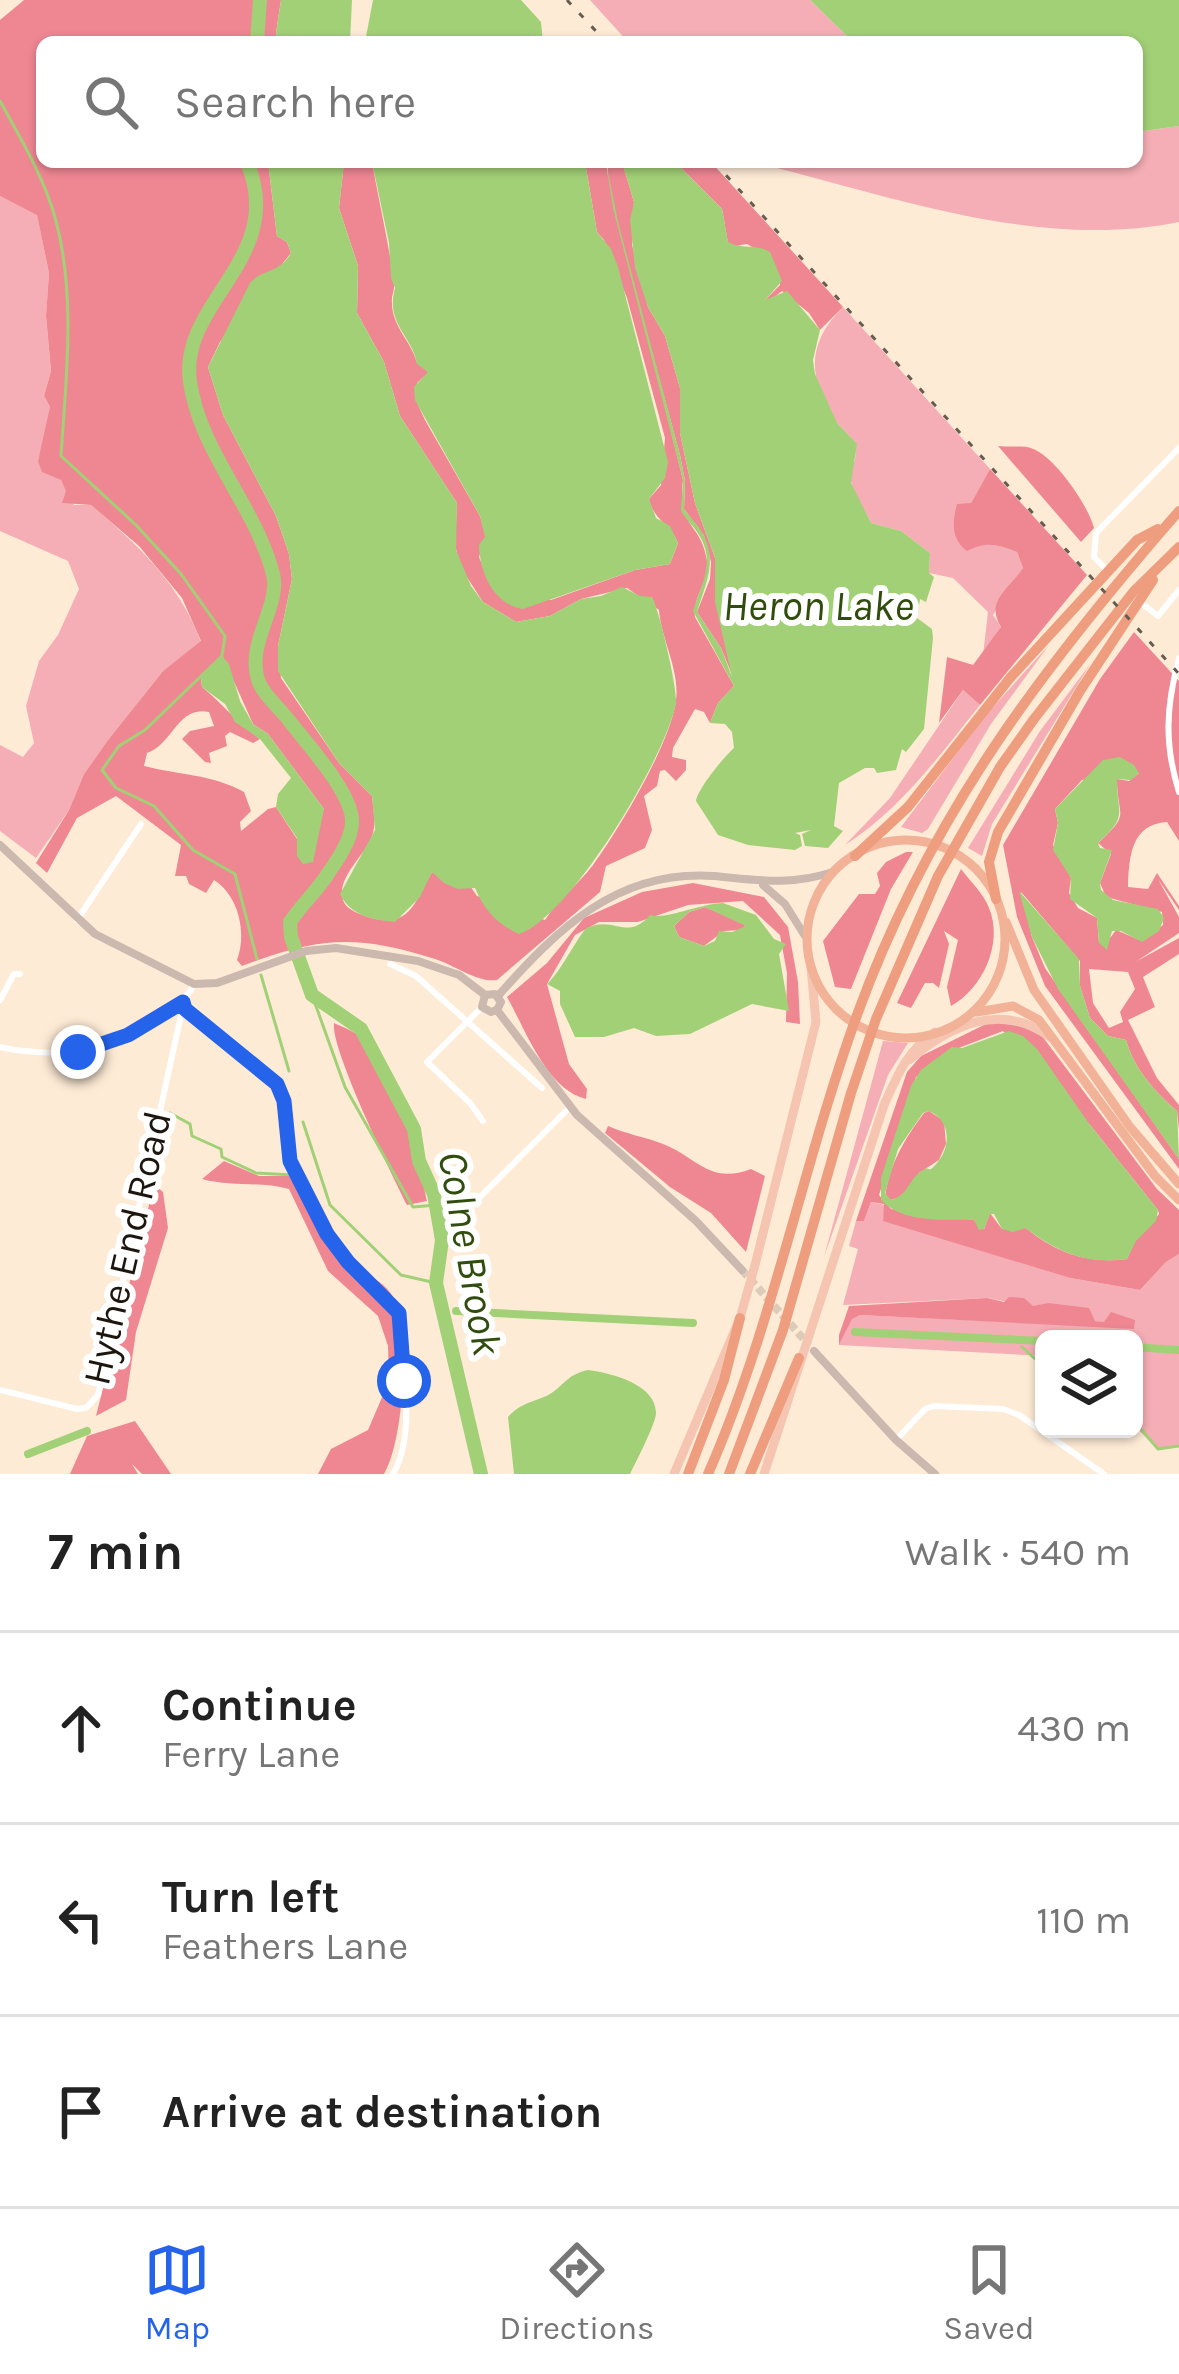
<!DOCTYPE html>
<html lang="en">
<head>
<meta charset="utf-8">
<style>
	body { margin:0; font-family:Karla,sans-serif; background:#f2f2f2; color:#222 }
	.controls { position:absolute; right:36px; bottom:36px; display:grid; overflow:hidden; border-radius:18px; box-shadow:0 3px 9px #0004 }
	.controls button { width:108px; height:108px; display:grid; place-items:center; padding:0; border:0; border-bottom:3px solid #e0e0e0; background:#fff; color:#222; font:60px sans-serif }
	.stop { position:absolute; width:36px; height:36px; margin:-27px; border:9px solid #2563eb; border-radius:50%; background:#fff }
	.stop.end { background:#2563eb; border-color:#fff; box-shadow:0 3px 12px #0008 }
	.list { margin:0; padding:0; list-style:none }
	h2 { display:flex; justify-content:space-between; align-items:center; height:156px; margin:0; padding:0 48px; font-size:51px }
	h2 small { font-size:39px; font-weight:400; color:#767676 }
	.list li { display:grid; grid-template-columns:78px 1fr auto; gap:36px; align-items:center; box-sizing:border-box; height:192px; padding:0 48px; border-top:3px solid #e0e0e0 }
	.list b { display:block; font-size:45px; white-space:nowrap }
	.list p { margin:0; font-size:39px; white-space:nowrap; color:#767676 }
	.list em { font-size:39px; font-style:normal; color:#767676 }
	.icon { flex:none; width:66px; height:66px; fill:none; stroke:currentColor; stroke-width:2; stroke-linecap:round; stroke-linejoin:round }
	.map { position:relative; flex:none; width:1179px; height:1474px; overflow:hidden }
	.search { position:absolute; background:#fff; box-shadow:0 3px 9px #0004; left:36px; right:36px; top:36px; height:132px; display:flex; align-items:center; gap:30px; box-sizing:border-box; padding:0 42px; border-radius:18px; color:#767676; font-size:45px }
	.sheet { height:732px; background:#fff }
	nav { display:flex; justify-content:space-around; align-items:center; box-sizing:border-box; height:168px; border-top:3px solid #e0e0e0; background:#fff; font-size:33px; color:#767676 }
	nav a { display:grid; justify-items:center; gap:6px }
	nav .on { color:#2563eb }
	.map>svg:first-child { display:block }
	.green { fill:#f5aeb5 }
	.forest { fill:#ef8793; fill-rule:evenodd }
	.water { fill:#a2d076; fill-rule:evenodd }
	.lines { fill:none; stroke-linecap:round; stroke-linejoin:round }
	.stream { stroke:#a2d076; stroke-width:3 }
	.canal { stroke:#a2d076; stroke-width:8 }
	.river { stroke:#a2d076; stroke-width:14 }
	.secondary-tunnel { stroke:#dccbb8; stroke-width:8; stroke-dasharray:8 4; stroke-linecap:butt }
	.minor { stroke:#fff; stroke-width:6 }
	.secondary { stroke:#cbb8ae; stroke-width:8 }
	.primary { stroke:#f5c5b2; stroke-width:9 }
	.trunk { stroke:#f2b298; stroke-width:9 }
	.motorway { stroke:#ee9e7e; stroke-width:10 }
	.rail { stroke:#665c50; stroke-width:3; stroke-dasharray:6 12; stroke-linecap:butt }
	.route { stroke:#2563eb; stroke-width:15 }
	.labels { text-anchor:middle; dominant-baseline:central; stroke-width:12; stroke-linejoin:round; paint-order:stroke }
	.street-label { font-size:39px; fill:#1c160e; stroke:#fff }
	.water-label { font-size:42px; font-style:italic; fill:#314d0d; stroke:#fff }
</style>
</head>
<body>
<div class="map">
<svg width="1179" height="1474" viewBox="0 0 1179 1474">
	<rect width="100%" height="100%" fill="#feebd6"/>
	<g class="green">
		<polygon points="590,0 810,0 853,42 628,42"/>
		<path d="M1179 126V222C1036 251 890 195 753 162H1137V132Z"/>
		<path d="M0 196 37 214 49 273 46 317 51 371 44 396 50 407 47 431 38 460 61 480 74 505H91C138 545 179 583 201 642L163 671 108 740 84 774 69 810 36 858 0 831V745L23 757 34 743 26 706 39 661 58 635 79 589 68 561 0 531Z"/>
		<path d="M843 307 990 469 971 503 982 543H995L1017 552 1023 568 993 615 1001 627 983 655 988 612 953 578 929 573 930 553 901 531 871 523C865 510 853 496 851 481 850 467 859 459 854 445 850 433 844 432 837 423 808 379 805 345 843 307Z"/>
		<polygon points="1049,645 991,724 928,829 922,833 901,827 985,716"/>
		<polygon points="1091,663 992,824 982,856 968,848 1040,731"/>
		<path d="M963 690 980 705C939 756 901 809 845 845L890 798Z"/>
		<polygon points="883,1041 908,1043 888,1075 824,1257"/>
		<polygon points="871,1202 885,1205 883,1220 1070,1278 1140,1290 1166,1262 1179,1254 1179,1447 1158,1450 1134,1425 1134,1339 1044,1339 1044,1356 839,1345 852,1318 860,1315 1134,1328 1095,1321 1048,1303 1033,1307 987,1298 843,1305 858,1249 849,1246 856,1221 864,1221"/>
	</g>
	<g class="forest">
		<path d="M24 0H281L276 33 279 42H42V162H268L277 236 287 242 291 253 220 342 208 367 223 415 276 516 289 554 292 579 278 646 281 678 339 763 372 796C373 807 376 822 373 833 367 855 336 876 343 900 346 909 357 913 365 916 409 931 414 904 432 872L470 886 477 896 545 920C558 899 578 885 593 865 619 829 671 743 676 700 680 670 661 639 659 610L627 588 581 599 550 616 516 622 483 602 461 568 455 545 457 503 400 416 384 362 357 313 358 266 339 208 344 162H372C379 203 389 243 394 284 395 290 391 296 392 303 392 327 412 342 417 363L429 372 417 383 418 405 425 420 480 516 486 537 479 557 492 588 551 600 635 570 670 564 678 543C671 524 653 520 649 499L661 485 665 438 627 298 604 240 597 232 585 162H606L608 176V162H622L634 202 632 245 648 307 665 336 680 388V433L695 503 715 558 720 622 735 682 721 648 697 612 710 579 711 562 704 536 684 509 685 481 680 455 641 311 683 480C677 530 701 521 707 561 710 582 692 596 695 617L734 686 718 703 710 723 704 712 695 709 673 748 672 757 686 760V770L676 781 665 770 660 771 657 786 644 796 652 830 645 848 606 866 600 892 497 980C477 983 455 965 435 959 355 934 319 937 242 966L237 960C247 933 239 896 214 880L206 893 189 884 186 876H175L181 845 116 796 77 818 47 873 36 863 69 810 84 774 108 740 163 671 201 641 182 598 139 546 91 505 62 503 66 491 61 480 42 472 38 461 50 407 44 396 51 371 46 316 49 273 37 215 0 196V20ZM223 657 253 724 268 734 324 809 297 839 276 807 268 809 241 831 240 822 251 811 244 792C211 774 179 775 144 766L147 753C173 744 178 705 209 712L214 726 190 731 182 739 205 762 211 763 209 753 227 746 225 736 230 732 253 743 260 739C237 723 223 704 202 687L201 678Z"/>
		<path d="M675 162H711L843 307 820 330 809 313 782 291 768 302 765 300 780 285C779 261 766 255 747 244L736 246 728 243 722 209Z"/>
		<path d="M998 446C1007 447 1018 446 1027 447 1052 451 1088 505 1094 528L1081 542Z"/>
		<path d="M990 469 1087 575 980 705 963 690 939 723 947 657 973 665 1001 627C985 601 1008 590 1023 568L1017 552C997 544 987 541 967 551 951 539 952 523 957 504L971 503Z"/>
		<path d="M1134 632 1179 681V841L1167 822C1131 824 1129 857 1128 887L1148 889 1157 873 1179 906V910L1158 879 1179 917V933L1137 961 1179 938V954L1143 977 1155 1007 1128 1020 1157 1078 1179 1105V1130L1177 1111C1155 1092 1134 1069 1126 1040L1108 1036 1090 1018 1080 986V961L1021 892 1032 937 1045 968 1179 1159V1169L1045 986 1017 917 1003 845 1100 679ZM1139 773 1129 781 1117 779C1117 818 1132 812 1098 843L1111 854 1100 883 1106 897 1162 912 1163 925 1142 941 1116 930 1107 942 1099 943 1097 918 1078 908 1069 893 1071 878 1053 845 1058 823 1055 809 1082 780ZM1089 969 1128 972 1135 989 1120 1012 1123 1022 1109 1028 1093 1003Z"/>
		<polygon points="906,852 913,852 891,889 851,989 835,987 823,941 859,894 875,894 880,886 877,873 886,862"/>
		<path d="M961 869C970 881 984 894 989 908 1004 944 982 989 951 1006L947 987 958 940 944 931 949 944 939 988 933 983H925L911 1008 897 1003Z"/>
		<path d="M693 883 764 897 788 927 798 982 800 1024 786 1022 787 973 780 935 743 901 688 905 638 922H599L575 935 547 984 569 1064 587 1089 586 1099C546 1089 526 1030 507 997L547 963 584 918 642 892Z"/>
		<polygon points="705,907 746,925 742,930 724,931 704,946 679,937 674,926 689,912"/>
		<path d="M990 1022 1029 1027 1042 1036 1157 1189 1179 1210V1254L1166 1262 1140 1290 1070 1278 883 1221 884 1204 871 1202 864 1221H856L907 1072 921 1056ZM1003 1031 1090 1125 1158 1210 1159 1214 1135 1241 1127 1259C1088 1264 1056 1253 1026 1228L1002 1229 990 1213 984 1229 974 1220 891 1209 879 1195 916 1077 951 1051Z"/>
		<path d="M334 1023C345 1028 358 1033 367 1042 394 1071 420 1162 427 1201L407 1205C392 1175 330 1048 334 1023Z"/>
		<path d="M929 1111 944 1121 946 1144 939 1160 919 1173 905 1195 891 1200 885 1197C890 1163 904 1140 924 1113Z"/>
		<path d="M608 1126C626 1134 645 1137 663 1144 697 1157 709 1185 751 1169L765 1176 746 1252 711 1213 670 1187 605 1133Z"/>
		<path d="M224 1161 259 1176H298C305 1194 337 1251 352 1264 366 1276 386 1281 394 1299 410 1336 404 1440 384 1474H318L331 1449 368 1430 389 1381 388 1346 378 1316 328 1271 289 1189C259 1181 231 1187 202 1179Z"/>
		<polygon points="151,1182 163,1192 168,1228 136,1332 126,1400 96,1416 152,1193 147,1188"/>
		<polygon points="1009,1297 1024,1298 1033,1306 1048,1303 1089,1308 1095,1321 1104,1322 1111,1312 1135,1320 1134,1329 860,1315 852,1319 839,1345 839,1335 849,1306 987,1298 1004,1302"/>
		<polygon points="135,1421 171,1474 142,1474 132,1464 138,1474 70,1474 87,1436"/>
	</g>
	<g class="water">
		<polygon points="281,0 352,0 350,42 279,42 276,33"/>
		<polygon points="373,0 521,0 541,22 543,42 365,42"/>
		<polygon points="810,0 1179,0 1179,126 1137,132 1137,42 853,42"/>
		<path d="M268 162H344L339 208 358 266 357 313 384 362 400 416 457 503 456 550 471 586 483 602 516 622 550 616 581 599 601 596 622 587 640 596 652 597C659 609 678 690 676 703 666 757 570 918 519 934 498 925 484 910 475 888L458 889 444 883 432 872 420 897 395 922C372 920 350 915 340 894L375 830 372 796 339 763 278 671V646L292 579 289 554 276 516 223 415 208 367 250 283C263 268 278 275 291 253L287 242 277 236Z"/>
		<path d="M372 162H585L597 232 611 249 618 267 668 462 665 478 649 499 656 518 670 526 678 543 670 564 635 570 523 609C493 604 480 573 479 545L485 537 480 516 415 400 414 387 428 372 417 364C412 335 385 324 395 288L391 278 389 243Z"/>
		<path d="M606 162 618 222 680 455 685 481 684 509C690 518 698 524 703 534 718 563 705 584 697 612L721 648 732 677 715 602V558L695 503 680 433V388L665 336 648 307 635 268 630 220 634 202 622 162H675L722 209 728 242C740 250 755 243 770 252L782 281 765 300 787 291 820 330 813 360 815 374 837 423 857 444 851 483 871 523 901 531 930 553 929 573 934 577 926 602 920 599 917 618 932 629 933 638 924 729 906 752 902 749 896 770 877 773 874 768H865L839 783 834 826 843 831 828 848 805 846 802 834 811 830 795 833 800 835 802 846 795 850 748 845 718 835 696 801C698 788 724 757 734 748L732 732 725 724 710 723 718 703 734 686 693 611C701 585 716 562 699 535 694 526 686 520 681 511L683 480 613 208Z"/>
		<polygon points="222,656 229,664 240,701 253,724 268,734 324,809 313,862 303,864 297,856 297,838 276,807 278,794 291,778 260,739 235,722 225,704 202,687 201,678"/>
		<path d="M1120 757 1134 765 1139 773 1131 780 1117 779C1117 816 1129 815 1098 843L1100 848 1112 850 1100 883 1101 890 1113 900 1158 909 1164 918 1159 931 1142 942 1121 931H1112L1107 950 1099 943 1097 918 1070 899 1071 878 1053 850 1058 823 1055 809 1103 760Z"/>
		<path d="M1019 891 1079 959 1080 986 1090 1018 1108 1036 1126 1040C1134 1069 1155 1092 1177 1111L1179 1159 1058 989 1032 937Z"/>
		<path d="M723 903 756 915 774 939 786 944 779 954 789 1011 752 1004 690 1034 656 1036 634 1028 604 1037H575L560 1004V991L547 984C561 972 580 932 587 928 614 915 627 942 650 915 667 920 697 904 723 903ZM705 907 746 926 732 932 719 931 715 941 704 946 679 937 674 926 689 912Z"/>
		<path d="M1009 1031 1023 1036 1037 1049 1090 1125 1158 1210 1156 1221 1136 1241 1127 1259C1088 1265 1056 1252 1026 1228L1013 1232 1002 1229 994 1214H990L984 1229 979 1230 974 1220C943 1219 904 1224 881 1200V1178L911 1086 921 1070 952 1047 962 1048ZM929 1111C950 1120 952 1145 937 1163 925 1177 933 1162 919 1173 907 1183 908 1195 891 1200L885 1193 898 1149 923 1113Z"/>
		<path d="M588 1370C611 1373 656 1384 656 1413 656 1423 636 1462 630 1474H514L508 1417C520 1404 529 1403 544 1397 563 1389 564 1375 588 1370Z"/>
	</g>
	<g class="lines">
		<g class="stream">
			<path d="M0 101C21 139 45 179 56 221 76 296 66 380 61 456L136 525 181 574 225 636 222 656 145 730 119 746 102 770 116 788 154 806 193 850 235 874 257 959"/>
			<polyline points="261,975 289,1071"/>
			<polyline points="312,995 345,1087 413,1207 436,1205"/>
			<polyline points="170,1113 190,1124 192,1136 221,1149 222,1157 256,1173 293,1175"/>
			<polyline points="303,1122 330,1205 401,1275 436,1283"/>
			<polyline points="1022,1347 1044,1367"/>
			<polyline points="1134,1421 1158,1449 1179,1446"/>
		</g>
		<g class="canal">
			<polyline points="456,1311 693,1323"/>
			<polyline points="855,1332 1044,1341"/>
			<polyline points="1134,1347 1179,1350"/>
			<polyline points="28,1454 87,1431"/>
		</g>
		<g class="river">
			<polyline points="257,42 260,0"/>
			<path d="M247 162C288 259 178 302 190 382 200 452 255 505 273 574 281 606 246 642 258 680 263 695 281 709 291 723 308 745 354 795 352 823 351 840 339 858 329 872 318 890 302 904 290 922L291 937 312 995 361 1029 414 1129 419 1161 434 1194 442 1240 436 1283 481 1474"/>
		</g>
		<polyline class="secondary-tunnel" points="742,1270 809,1345"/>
		<g class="minor">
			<polyline points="1109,572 1094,557 1096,533 1179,448"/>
			<polyline points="1140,602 1158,616 1179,590"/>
			<path d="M1179 658C1166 706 1164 744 1179 792"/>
			<polyline points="77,920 141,824"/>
			<polyline points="390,964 416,976 542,1088"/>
			<polyline points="0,1000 14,974 20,974"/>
			<polyline points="482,1007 427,1062 470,1103 483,1121"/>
			<path d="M185 1009 277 1084 284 1101 290 1161 327 1234 348 1262 399 1313C402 1358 417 1435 393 1474"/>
			<path d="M0 1047C25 1053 59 1054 84 1051 114 1047 183 1011 194 984"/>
			<polyline points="459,1218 570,1107"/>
			<polyline points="0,1390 77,1409 86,1408 98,1395 181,1015 185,1009 183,1002"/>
			<polyline points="896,1440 925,1409 934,1406 1003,1409 1019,1415 1104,1474"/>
		</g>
		<g class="secondary">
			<polyline points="0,845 95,934 194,984 217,983 306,951 336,948 418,961 459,975 485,995 495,994 501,1002 497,1010"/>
			<polyline points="763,885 785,904 805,936"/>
			<polyline points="485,995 482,1007 491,1012 497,1010"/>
			<path d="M498 996C557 929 618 869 714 876 758 880 789 886 833 872"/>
			<polyline points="497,1010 577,1115 696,1221 742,1270"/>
			<polyline points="814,1351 896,1440 935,1474"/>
		</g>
		<g class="primary">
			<path d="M909 1060C951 1025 1001 1001 1050 1037"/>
			<polyline points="674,1474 740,1318 754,1269 816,1022 811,967"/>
			<path d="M764 1474 884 1105C898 1074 906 1052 935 1032"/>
		</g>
		<g class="trunk">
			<circle cx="906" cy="939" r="99"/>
			<polyline points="1006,922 1034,990 1130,1127 1179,1184"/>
			<polyline points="977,1012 1013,1006 1039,1020 1155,1176 1179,1200"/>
		</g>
		<g class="motorway">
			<polyline points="855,856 908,807 1010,678 1137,540 1158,529"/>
			<polyline points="996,899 989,862 998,832 1080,691 1153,580"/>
			<polyline points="688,1474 724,1380 740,1318"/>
			<path d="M708 1474C773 1326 802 1167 857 1015 929 817 1042 668 1179 511"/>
			<polyline points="729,1474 783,1330 851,1093 876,1019 938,876 1000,767 1034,719 1134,591 1179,547"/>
			<polyline points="750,1474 799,1358"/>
		</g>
		<g class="rail">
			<polyline points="567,0 606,42"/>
			<polyline points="714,162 1179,674"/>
		</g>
	</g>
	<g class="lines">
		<polyline class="route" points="78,1052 128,1035 183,1002 185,1009 277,1084 284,1101 290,1161 327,1234 348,1262 399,1313 404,1381"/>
	</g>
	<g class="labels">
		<g class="street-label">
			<text transform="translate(127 1248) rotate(-77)">Hythe End Road</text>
		</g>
		<g class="water-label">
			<text x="818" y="606">Heron Lake</text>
			<text transform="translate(470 1253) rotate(80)">Colne Brook</text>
		</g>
	</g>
</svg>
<div class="controls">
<button><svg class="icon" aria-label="layers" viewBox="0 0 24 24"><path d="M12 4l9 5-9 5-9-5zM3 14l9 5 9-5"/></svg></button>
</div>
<div class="stop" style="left:404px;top:1381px"></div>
<div class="stop end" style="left:78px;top:1052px"></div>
<div class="search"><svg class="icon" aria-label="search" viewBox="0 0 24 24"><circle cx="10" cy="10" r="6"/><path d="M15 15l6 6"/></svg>Search here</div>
</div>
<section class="sheet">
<h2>7 min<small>Walk · 540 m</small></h2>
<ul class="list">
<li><svg class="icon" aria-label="ahead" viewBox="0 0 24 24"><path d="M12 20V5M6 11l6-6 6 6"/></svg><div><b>Continue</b><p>Ferry Lane</p></div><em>430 m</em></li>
<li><svg class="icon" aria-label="left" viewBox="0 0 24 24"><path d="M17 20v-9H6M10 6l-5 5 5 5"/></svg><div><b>Turn left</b><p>Feathers Lane</p></div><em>110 m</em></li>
<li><svg class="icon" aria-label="arrive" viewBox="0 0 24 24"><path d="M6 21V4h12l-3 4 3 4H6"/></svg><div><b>Arrive at destination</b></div></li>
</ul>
</section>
<nav>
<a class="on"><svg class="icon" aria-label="map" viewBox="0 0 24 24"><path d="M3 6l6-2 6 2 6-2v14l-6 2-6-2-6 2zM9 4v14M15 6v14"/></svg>Map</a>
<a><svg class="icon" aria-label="directions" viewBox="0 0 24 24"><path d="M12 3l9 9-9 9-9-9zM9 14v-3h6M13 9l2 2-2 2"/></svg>Directions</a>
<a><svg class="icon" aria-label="saved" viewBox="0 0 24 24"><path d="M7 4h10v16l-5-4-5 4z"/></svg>Saved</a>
</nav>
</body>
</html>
